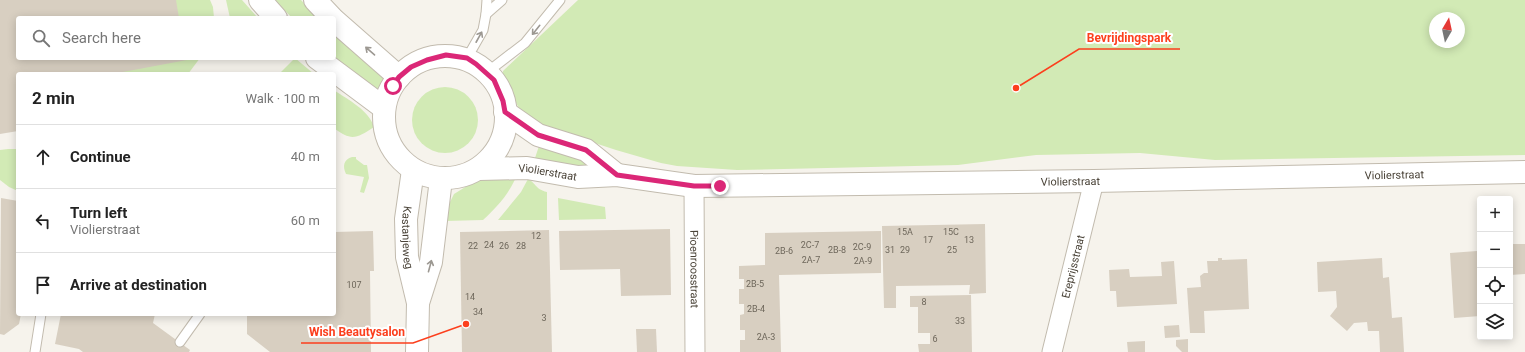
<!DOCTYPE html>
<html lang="en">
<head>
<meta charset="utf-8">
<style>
	body { margin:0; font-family:Roboto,sans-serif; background:#f6f6f6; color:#222 }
	.controls { position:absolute; right:12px; bottom:12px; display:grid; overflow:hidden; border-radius:4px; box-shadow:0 2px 10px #0003 }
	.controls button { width:36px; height:36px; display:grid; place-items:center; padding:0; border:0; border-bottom:1px solid #e0e0e0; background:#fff; color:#222; font:20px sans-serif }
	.compass { position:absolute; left:1429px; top:12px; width:36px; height:36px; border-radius:50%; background:#fff; box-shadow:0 2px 10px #0003; rotate:9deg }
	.stop { position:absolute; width:12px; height:12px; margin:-9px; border:3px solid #db2777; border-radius:50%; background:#fff }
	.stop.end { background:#db2777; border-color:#fff; box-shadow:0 1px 4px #0008 }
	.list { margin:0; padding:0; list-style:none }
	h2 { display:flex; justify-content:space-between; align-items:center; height:52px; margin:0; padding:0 16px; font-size:17px }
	h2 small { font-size:13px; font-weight:400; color:#767676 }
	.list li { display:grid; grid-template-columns:26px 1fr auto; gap:12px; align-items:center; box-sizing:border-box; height:64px; padding:0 16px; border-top:1px solid #e0e0e0 }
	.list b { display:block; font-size:15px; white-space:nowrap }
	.list p { margin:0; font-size:13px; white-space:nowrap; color:#767676 }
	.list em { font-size:13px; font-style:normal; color:#767676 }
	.icon { flex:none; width:22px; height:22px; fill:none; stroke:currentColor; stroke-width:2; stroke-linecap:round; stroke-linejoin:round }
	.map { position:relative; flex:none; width:1525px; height:352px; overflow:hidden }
	.search { position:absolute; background:#fff; box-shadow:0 2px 10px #0003; left:16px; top:16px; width:320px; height:44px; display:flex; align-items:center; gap:10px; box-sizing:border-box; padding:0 14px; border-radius:4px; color:#767676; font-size:15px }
	.panel { position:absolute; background:#fff; box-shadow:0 2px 10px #0003; left:16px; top:72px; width:320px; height:244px; border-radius:4px }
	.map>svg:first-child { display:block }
	.green { fill:#d2eab5; fill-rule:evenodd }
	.building { fill:#d8cfc1 }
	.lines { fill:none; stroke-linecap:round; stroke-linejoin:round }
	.service-casing { stroke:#c2bbae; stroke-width:11 }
	.minor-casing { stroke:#c2bbae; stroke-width:21 }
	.tertiary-casing { stroke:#c2bbae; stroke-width:24 }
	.service { stroke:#fff; stroke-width:9 }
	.minor { stroke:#fff; stroke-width:19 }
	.tertiary { stroke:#fff; stroke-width:22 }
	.oneway { stroke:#9c9892 }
	.route { stroke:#db2777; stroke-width:5 }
	.labels { text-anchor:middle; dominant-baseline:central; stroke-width:4; stroke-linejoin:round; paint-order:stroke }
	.number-label { font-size:9px; fill:#6e675b }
	.street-label { font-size:11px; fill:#4b4439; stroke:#fff }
	.leader { fill:none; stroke:#fc3f1d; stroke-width:1.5 }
	.callout-dot { fill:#fc3f1d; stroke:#fff; stroke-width:1.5 }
	.callout-label { font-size:12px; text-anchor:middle; font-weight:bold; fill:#fc3f1d; stroke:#fff; stroke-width:4; stroke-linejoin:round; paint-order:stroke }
</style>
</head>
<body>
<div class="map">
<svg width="1525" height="352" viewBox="0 0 1525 352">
	<rect width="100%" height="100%" fill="#f6f3ec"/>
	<g class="green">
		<polygon points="158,0 210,0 213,7 214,18 153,18"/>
		<polygon points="226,0 242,0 258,18 230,18"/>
		<polygon points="275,0 301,0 318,18 292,18"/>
		<path d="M578 0H1525V155L1215 160 1140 153 1036 155 958 165 737 170 677 166 661 163 616 150 540 125 520 110 503 79V71ZM1435 18H1459V42H1435Z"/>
		<polygon points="334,33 387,78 381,89 377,90 334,58"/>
		<polygon points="87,58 200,58 188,74 89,74"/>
		<polygon points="295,58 314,74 279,74"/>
		<circle cx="445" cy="120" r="33"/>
		<path d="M334 90C348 100 369 110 374 127 356 139 351 141 334 128Z"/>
		<polygon points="539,146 584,161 586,162 585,170 570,168 535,158"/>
		<polygon points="8,149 18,149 18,191 9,187 0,180 0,150"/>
		<path d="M352 157H356V159L364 165H367L369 178 364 193 360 192 364 177 346 174C342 166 344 159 352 157Z"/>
		<path d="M517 175C509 194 497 207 483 220L445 221 447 208 454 194 467 186 489 176Z"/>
		<path d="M528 179C537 184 535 189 547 192V220H498L521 192Z"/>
		<polygon points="558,198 605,207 606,219 559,220"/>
	</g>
	<g class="building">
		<polygon points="0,0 176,0 179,18 18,18 18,58 187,58 187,60 112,74 18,74 18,131 0,134"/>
		<polygon points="1,198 18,201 18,314 21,314 19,324 4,335 0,334"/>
		<polygon points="985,224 986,293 969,294 970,285 896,286 896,308 884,308 882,226"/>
		<polygon points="670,229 671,295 621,296 620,269 560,270 559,231"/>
		<polygon points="549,230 552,352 462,352 460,232"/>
		<polygon points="373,231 374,271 370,271 371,352 270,352 247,334 247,314 334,314 334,232"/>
		<polygon points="881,231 881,273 779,275 781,352 740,352 740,340 745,340 745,330 740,330 740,315 744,314 744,304 739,304 739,289 744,289 744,279 739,279 739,266 765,265 765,233"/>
		<polygon points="1510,244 1525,244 1525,274 1510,275"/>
		<polygon points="1477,251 1478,257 1480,257 1480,316 1454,318 1450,253"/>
		<polygon points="1218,258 1222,258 1222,260 1247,259 1249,309 1204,311 1205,333 1190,333 1187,288 1201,287 1200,276 1204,273 1208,273 1207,261 1218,261"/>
		<polygon points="1382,258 1383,278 1389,277 1392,318 1402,317 1404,352 1380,352 1379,331 1368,331 1367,322 1354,323 1347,331 1330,316 1337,307 1336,291 1318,292 1317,262"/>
		<polygon points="1174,261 1177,304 1117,307 1116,291 1110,291 1109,270 1129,269 1130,277 1162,276 1161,262"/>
		<polygon points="971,295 972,352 919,352 918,344 930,344 930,333 918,333 918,307 910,307 910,296"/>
		<polygon points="61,314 155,314 153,323 190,350 189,352 83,352 79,349 55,344"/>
		<polygon points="1179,325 1180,337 1165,338 1164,326"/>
		<polygon points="636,329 656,329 657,352 637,352"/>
		<polygon points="1188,339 1188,352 1182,352 1176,346 1176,340"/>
		<polygon points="1145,341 1145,352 1128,352 1127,342"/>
	</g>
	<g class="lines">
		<defs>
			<g id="service">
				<polyline points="486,14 502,0"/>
				<polyline points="467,58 483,30 486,14 487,0"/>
				<polyline points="486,73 525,43 560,0"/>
				<polyline points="180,342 200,314"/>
				<polyline points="35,352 41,314"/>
			</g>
			<g id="minor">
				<path id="s1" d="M694 186 695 352"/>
				<path id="s2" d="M1052 352 1094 181"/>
			</g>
			<g id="tertiary">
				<polyline points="260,0 276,18"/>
				<polyline points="315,0 332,18"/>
				<polyline points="334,20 399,77"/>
				<circle cx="445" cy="117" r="61"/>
				<polyline points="317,58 384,108"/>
				<polyline points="505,112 538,135 586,150 617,175"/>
				<path id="s3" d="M479 169 527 168 578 177 617 175 694 186 1094 181 1525 172"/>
				<path id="s4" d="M413 170 406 219 407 257 418 303 417 352"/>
				<polyline points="418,303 431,262 441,179"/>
			</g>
		</defs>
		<use href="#service" class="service-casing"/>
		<use href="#minor" class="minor-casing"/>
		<use href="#tertiary" class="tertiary-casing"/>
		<use href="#service" class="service"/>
		<use href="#minor" class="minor"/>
		<use href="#tertiary" class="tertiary"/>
	</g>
	<defs><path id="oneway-shaft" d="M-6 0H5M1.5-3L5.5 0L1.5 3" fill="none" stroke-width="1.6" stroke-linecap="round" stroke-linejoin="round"/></defs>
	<g class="oneway">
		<use href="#oneway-shaft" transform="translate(536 30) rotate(129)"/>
		<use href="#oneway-shaft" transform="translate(479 37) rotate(-61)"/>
		<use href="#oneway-shaft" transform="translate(370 51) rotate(-139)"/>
		<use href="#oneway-shaft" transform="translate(430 266) rotate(-75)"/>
	</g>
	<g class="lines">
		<polyline class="route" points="393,86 399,77 411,67 427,60 446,55 467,58 476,64 494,80 503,101 505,112 538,135 586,150 617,175 694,186 720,186"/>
	</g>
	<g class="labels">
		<g class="number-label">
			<text x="905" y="232">15A</text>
			<text x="951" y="232">15C</text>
			<text x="536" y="236">12</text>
			<text x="928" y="240">17</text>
			<text x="969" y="240">13</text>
			<text x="489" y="245">24</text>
			<text x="810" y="245">2C-7</text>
			<text x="473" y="246">22</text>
			<text x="504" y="246">26</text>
			<text x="521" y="246">28</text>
			<text x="862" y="247">2C-9</text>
			<text x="837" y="250">2B-8</text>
			<text x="890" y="250">31</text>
			<text x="905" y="250">29</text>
			<text x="952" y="250">25</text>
			<text x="784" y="251">2B-6</text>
			<text x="811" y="260">2A-7</text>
			<text x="863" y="261">2A-9</text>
			<text x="755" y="284">2B-5</text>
			<text x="354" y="285">107</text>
			<text x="470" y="297">14</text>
			<text x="924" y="302">8</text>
			<text x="756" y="309">2B-4</text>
			<text x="478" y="312">34</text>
			<text x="544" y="318">3</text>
			<text x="960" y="321">33</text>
			<text x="766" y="337">2A-3</text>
			<text x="935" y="339">6</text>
		</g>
		<g class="street-label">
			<text stroke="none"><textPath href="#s3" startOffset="69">Violierstraat</textPath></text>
			<text stroke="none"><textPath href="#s3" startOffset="917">Violierstraat</textPath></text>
			<text stroke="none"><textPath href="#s3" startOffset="593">Violierstraat</textPath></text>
			<text stroke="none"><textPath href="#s4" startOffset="68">Kastanjeweg</textPath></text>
			<text stroke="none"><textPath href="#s2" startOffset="88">Ereprijsstraat</textPath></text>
			<text stroke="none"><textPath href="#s1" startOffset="83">Pioenroosstraat</textPath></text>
		</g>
	</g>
	<path class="leader" d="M1016 88L1079 49H1180M466 324L413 343H301"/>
	<g class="callout-dot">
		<circle cx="1016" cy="88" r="4"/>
		<circle cx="466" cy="324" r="4"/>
	</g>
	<g class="callout-label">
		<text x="1129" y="42">Bevrijdingspark</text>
		<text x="357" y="336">Wish Beautysalon</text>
	</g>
</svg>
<div class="controls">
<button>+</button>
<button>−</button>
<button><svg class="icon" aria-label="locate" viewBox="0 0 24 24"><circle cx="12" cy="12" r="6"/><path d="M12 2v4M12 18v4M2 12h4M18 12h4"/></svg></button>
<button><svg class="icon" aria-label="layers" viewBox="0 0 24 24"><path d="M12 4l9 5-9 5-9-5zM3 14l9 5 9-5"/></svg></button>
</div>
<svg class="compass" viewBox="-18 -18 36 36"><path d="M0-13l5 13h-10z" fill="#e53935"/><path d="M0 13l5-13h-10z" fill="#767676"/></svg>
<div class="stop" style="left:393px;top:86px"></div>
<div class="stop end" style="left:720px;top:186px"></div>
<div class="search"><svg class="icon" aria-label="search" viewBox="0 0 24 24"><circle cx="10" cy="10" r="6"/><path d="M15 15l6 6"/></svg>Search here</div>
<section class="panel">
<h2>2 min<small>Walk · 100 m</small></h2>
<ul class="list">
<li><svg class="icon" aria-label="ahead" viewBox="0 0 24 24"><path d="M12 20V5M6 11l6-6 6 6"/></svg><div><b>Continue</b></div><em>40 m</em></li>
<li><svg class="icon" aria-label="left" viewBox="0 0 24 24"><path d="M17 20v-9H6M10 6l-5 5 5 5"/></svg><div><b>Turn left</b><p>Violierstraat</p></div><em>60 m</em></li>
<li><svg class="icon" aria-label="arrive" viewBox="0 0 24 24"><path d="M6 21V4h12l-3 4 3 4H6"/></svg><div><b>Arrive at destination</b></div></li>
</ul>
</section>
</div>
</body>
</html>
